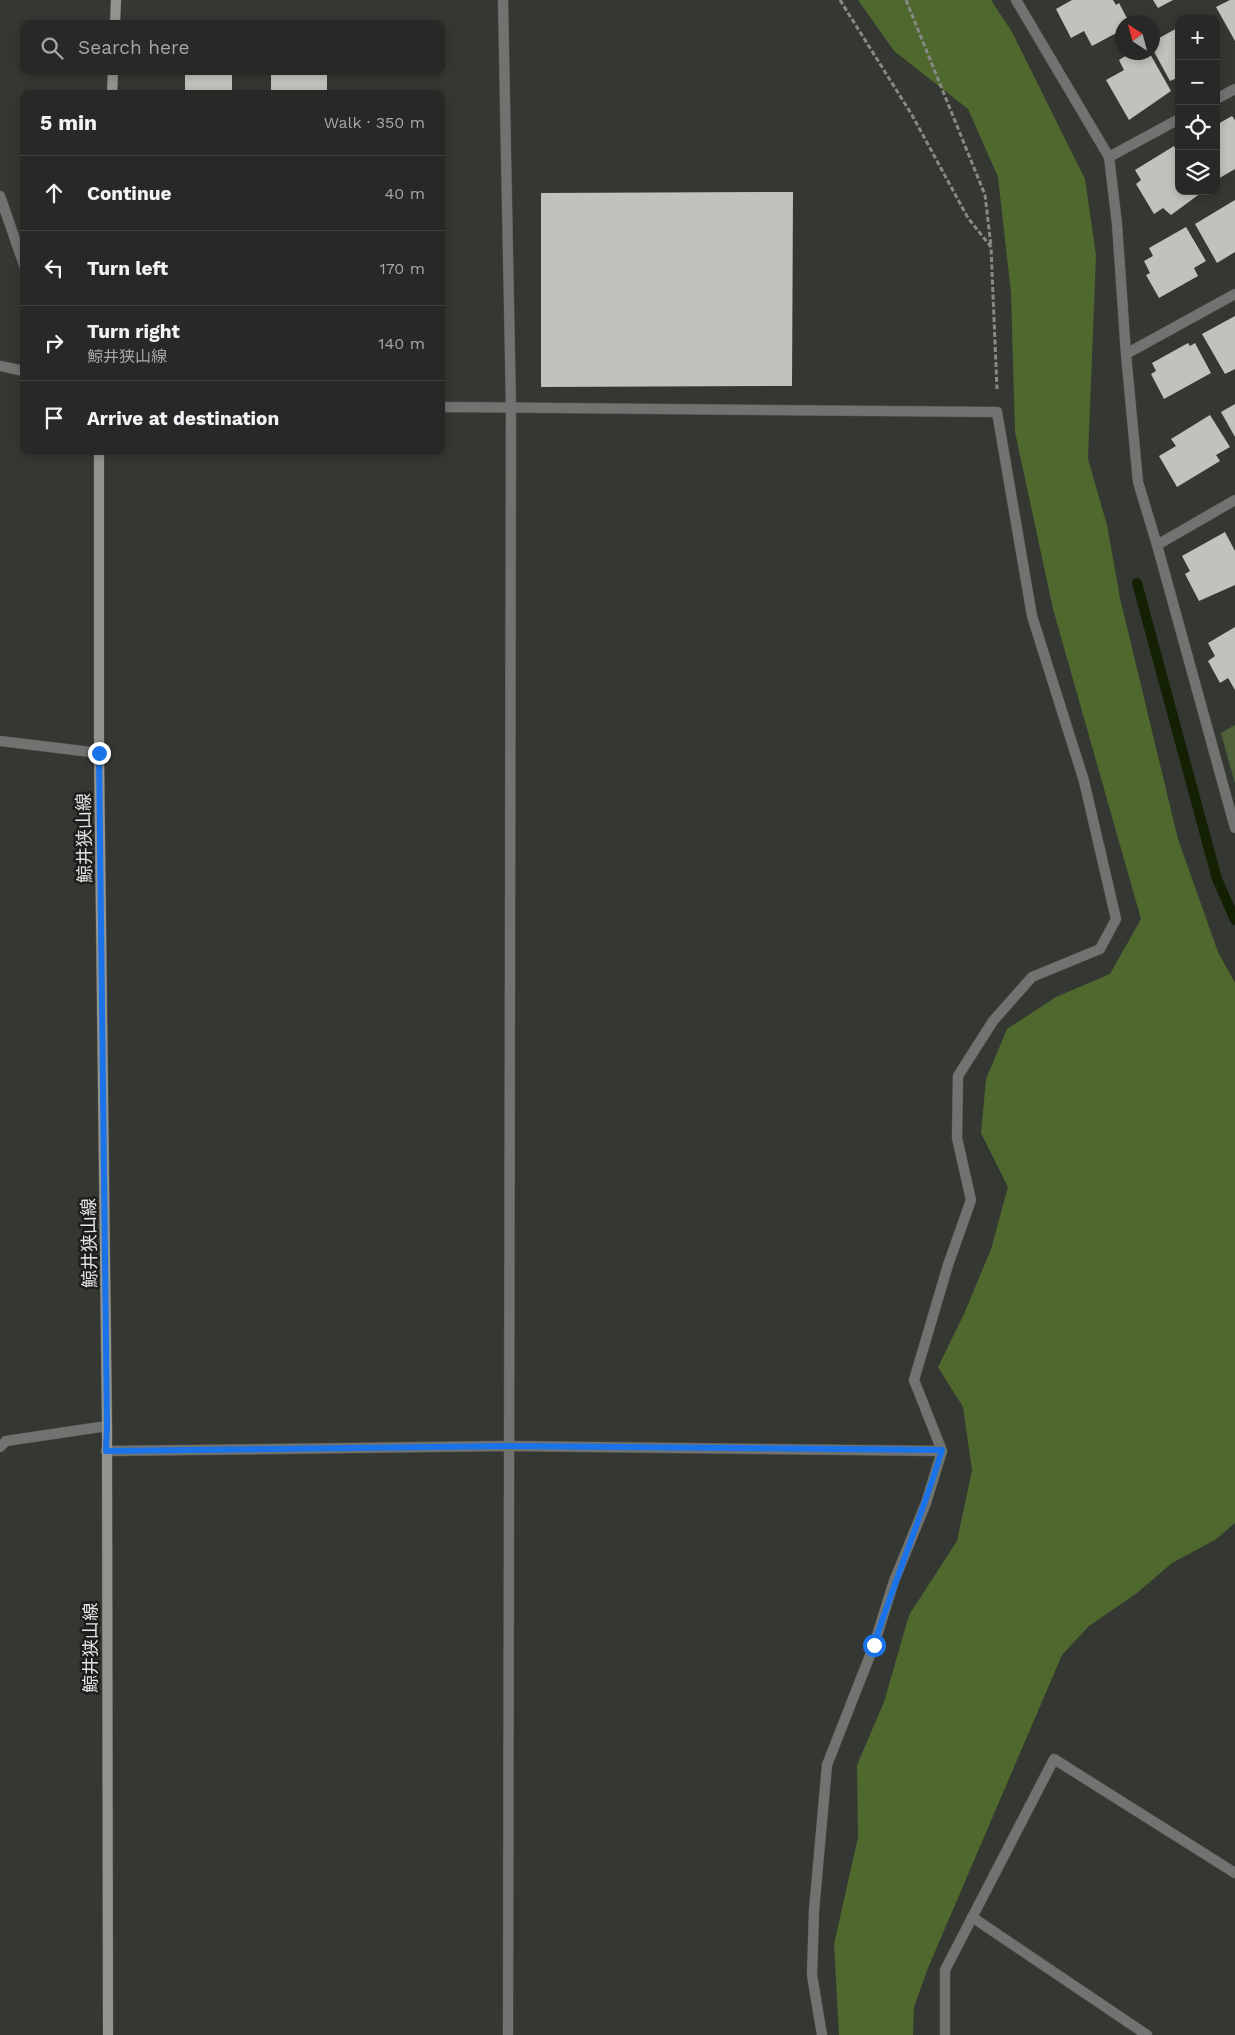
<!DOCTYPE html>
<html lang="en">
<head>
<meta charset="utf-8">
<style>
	body { margin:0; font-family:"Work Sans","Noto Sans JP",sans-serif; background:#343532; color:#f1f3f6 }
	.controls { position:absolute; right:15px; top:15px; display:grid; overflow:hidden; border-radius:10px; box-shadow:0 2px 8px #0003 }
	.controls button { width:45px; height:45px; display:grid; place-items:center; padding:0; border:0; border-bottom:1px solid #444543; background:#282926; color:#f1f3f6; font:25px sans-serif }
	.compass { position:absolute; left:1115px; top:15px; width:45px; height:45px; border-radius:50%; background:#282926; box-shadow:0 2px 8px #0003; rotate:324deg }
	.stop { position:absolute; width:15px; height:15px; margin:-11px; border:4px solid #1a73e8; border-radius:50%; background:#fff }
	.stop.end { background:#1a73e8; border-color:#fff; box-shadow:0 1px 5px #0008 }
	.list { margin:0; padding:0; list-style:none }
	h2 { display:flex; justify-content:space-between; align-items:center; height:65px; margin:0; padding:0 20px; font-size:21px }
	h2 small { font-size:16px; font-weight:400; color:#a5a6a7 }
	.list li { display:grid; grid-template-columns:32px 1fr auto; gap:15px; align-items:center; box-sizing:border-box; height:75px; padding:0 20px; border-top:1px solid #444543 }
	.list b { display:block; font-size:19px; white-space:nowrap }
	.list p { margin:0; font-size:16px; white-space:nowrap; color:#a5a6a7 }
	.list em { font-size:16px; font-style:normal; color:#a5a6a7 }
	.icon { flex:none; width:28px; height:28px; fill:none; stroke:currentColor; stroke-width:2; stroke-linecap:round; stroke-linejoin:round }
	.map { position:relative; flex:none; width:1235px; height:2035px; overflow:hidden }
	.search { position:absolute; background:#282926; box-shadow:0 2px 8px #0003; left:20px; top:20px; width:425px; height:55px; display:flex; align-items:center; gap:12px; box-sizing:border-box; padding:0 18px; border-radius:10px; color:#a5a6a7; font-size:19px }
	.panel { position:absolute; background:#282926; box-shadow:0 2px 8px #0003; left:20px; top:90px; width:425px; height:365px; border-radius:10px }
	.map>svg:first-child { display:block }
	.green { fill:#4e6139 }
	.forest { fill:#4e682d }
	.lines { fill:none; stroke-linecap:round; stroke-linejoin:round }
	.stream { stroke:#132002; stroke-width:10 }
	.building { fill:#c0c3bd }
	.street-casing { stroke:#51534f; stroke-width:11 }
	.secondary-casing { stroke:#51534f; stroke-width:11 }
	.path { stroke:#878985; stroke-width:3; stroke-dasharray:5 2.5; stroke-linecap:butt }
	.street { stroke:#717370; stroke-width:10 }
	.secondary { stroke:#929490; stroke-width:10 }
	.route { stroke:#1a73e8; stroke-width:6 }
	.labels { text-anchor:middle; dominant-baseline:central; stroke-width:5; stroke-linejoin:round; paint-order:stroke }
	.street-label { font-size:18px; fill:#e2e4e1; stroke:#1d1e1c }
</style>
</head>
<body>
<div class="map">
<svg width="1235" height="2035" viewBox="0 0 1235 2035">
	<rect width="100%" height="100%" fill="#353733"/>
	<polygon class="green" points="1235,725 1235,784 1221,733"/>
	<polygon class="forest" points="858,0 991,0 1012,32 1085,179 1096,255 1088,459 1107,525 1120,598 1178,839 1218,952 1235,983 1235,1523 1215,1540 1172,1563 1137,1593 1089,1626 1062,1655 928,1968 914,2007 913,2035 839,2035 834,1944 858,1837 857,1765 884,1702 909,1615 957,1541 972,1470 963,1407 938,1367 964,1314 991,1249 1008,1187 981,1133 986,1079 1007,1029 1056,997 1110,974 1141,919 1053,609 1015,432 1011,293 998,177 968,109 894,51"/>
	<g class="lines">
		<polyline class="stream" points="1137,583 1217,879 1235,920"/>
	</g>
	<g class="building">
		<polygon points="1072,0 1113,0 1116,5 1119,3 1129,22 1122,22 1122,30 1092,46 1084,31 1071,38 1056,9"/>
		<polygon points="1153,0 1173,0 1158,8"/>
		<polygon points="1230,0 1235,0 1235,41 1216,7"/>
		<polygon points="1179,27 1179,77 1170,81 1152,48 1152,42"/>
		<polygon points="1132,52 1149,52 1171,91 1129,120 1106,80 1124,70 1119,60"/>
		<rect x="185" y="71" width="47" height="23"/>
		<rect x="271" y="71" width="56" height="23"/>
		<polygon points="1232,116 1235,120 1235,169 1216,180 1216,125"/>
		<polygon points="1174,146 1176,150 1179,148 1179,191 1201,193 1171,215 1163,208 1154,214 1136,184 1141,180 1135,170"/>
		<polygon points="793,192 792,386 541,387 541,193"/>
		<polygon points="1235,200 1235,252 1217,263 1195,224"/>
		<polygon points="1186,227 1206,261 1194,268 1198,276 1159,298 1146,275 1150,273 1144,261 1153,256 1149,248"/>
		<polygon points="1235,316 1235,369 1225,374 1202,334"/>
		<polygon points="1188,343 1190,346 1195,343 1211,373 1164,399 1151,374 1156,371 1152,363"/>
		<polygon points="1235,404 1235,437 1221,412"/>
		<polygon points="1210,415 1230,447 1216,455 1220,461 1177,487 1159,456 1176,446 1171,439"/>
		<polygon points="1225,532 1235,551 1235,585 1199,601 1185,574 1190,571 1182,556"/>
		<polygon points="1235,627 1235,690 1228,678 1220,683 1208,661 1215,656 1208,643"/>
	</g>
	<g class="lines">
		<defs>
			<g id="street">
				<polyline points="503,0 511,407 508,2035"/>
				<polyline points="1016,0 1109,157 1117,224 1126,354 1138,482 1157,545 1235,828"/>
				<polyline points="1216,99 1235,89"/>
				<polyline points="1109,157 1179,119"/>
				<polyline points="0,196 24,265"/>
				<polyline points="1126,354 1235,294"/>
				<polyline points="0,366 24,371"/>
				<polyline points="441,407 997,412 1032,616 1084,781 1116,919 1100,949 1032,977 993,1021 958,1076 957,1138 971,1200 948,1265 914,1380 942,1451 926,1503 894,1581 874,1645 827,1765 814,1911 812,1975 822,2035"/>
				<polyline points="1157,545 1235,500"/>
				<polyline points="0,741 99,753"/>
				<polyline points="0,1447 6,1441 107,1426"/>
				<polyline points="106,1451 507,1446 942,1451"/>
				<polyline points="972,1917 1147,2035"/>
				<polyline points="945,2035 945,1970 1054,1759 1235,1873"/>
			</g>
			<g id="secondary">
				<polyline points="115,24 116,0"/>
				<polyline points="112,94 113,71"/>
				<polyline points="99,451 99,753 107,1426 108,2035"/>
			</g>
		</defs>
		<use href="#street" class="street-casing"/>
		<use href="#secondary" class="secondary-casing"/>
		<g class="path">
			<polyline points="840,0 912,115 968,218 991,247 997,389"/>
			<polyline points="906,0 985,195 991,246"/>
		</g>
		<use href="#street" class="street"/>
		<use href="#secondary" class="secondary"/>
	</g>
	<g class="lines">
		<path class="route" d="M99 753 107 1426 106 1451 508 1446 942 1450C922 1516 895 1579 874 1645"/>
	</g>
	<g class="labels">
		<g class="street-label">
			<text transform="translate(84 838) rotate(-91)">鯨井狭山線</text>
			<text transform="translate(89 1243) rotate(-91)">鯨井狭山線</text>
			<text transform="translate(90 1648) rotate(-90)">鯨井狭山線</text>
		</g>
	</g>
</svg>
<div class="controls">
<button>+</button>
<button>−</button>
<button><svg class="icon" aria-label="locate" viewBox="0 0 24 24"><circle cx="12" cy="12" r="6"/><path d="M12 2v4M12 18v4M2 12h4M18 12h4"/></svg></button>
<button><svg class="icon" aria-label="layers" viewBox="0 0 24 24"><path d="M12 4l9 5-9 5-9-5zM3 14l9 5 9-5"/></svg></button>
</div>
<svg class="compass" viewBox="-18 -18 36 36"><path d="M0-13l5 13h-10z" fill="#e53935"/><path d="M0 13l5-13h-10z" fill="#a5a6a7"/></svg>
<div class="stop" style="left:874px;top:1645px"></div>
<div class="stop end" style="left:99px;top:753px"></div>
<div class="search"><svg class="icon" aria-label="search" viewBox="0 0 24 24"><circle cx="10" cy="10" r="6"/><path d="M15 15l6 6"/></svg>Search here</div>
<section class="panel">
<h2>5 min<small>Walk · 350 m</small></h2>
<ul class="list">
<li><svg class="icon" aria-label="ahead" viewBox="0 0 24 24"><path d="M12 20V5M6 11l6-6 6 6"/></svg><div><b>Continue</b></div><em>40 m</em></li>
<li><svg class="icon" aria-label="left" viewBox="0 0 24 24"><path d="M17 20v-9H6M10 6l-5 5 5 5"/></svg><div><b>Turn left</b></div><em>170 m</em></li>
<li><svg class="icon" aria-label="right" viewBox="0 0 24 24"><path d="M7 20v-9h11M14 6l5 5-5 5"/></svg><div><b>Turn right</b><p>鯨井狭山線</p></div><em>140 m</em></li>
<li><svg class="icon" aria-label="arrive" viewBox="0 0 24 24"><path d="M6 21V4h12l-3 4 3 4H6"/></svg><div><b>Arrive at destination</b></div></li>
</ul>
</section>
</div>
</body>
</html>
